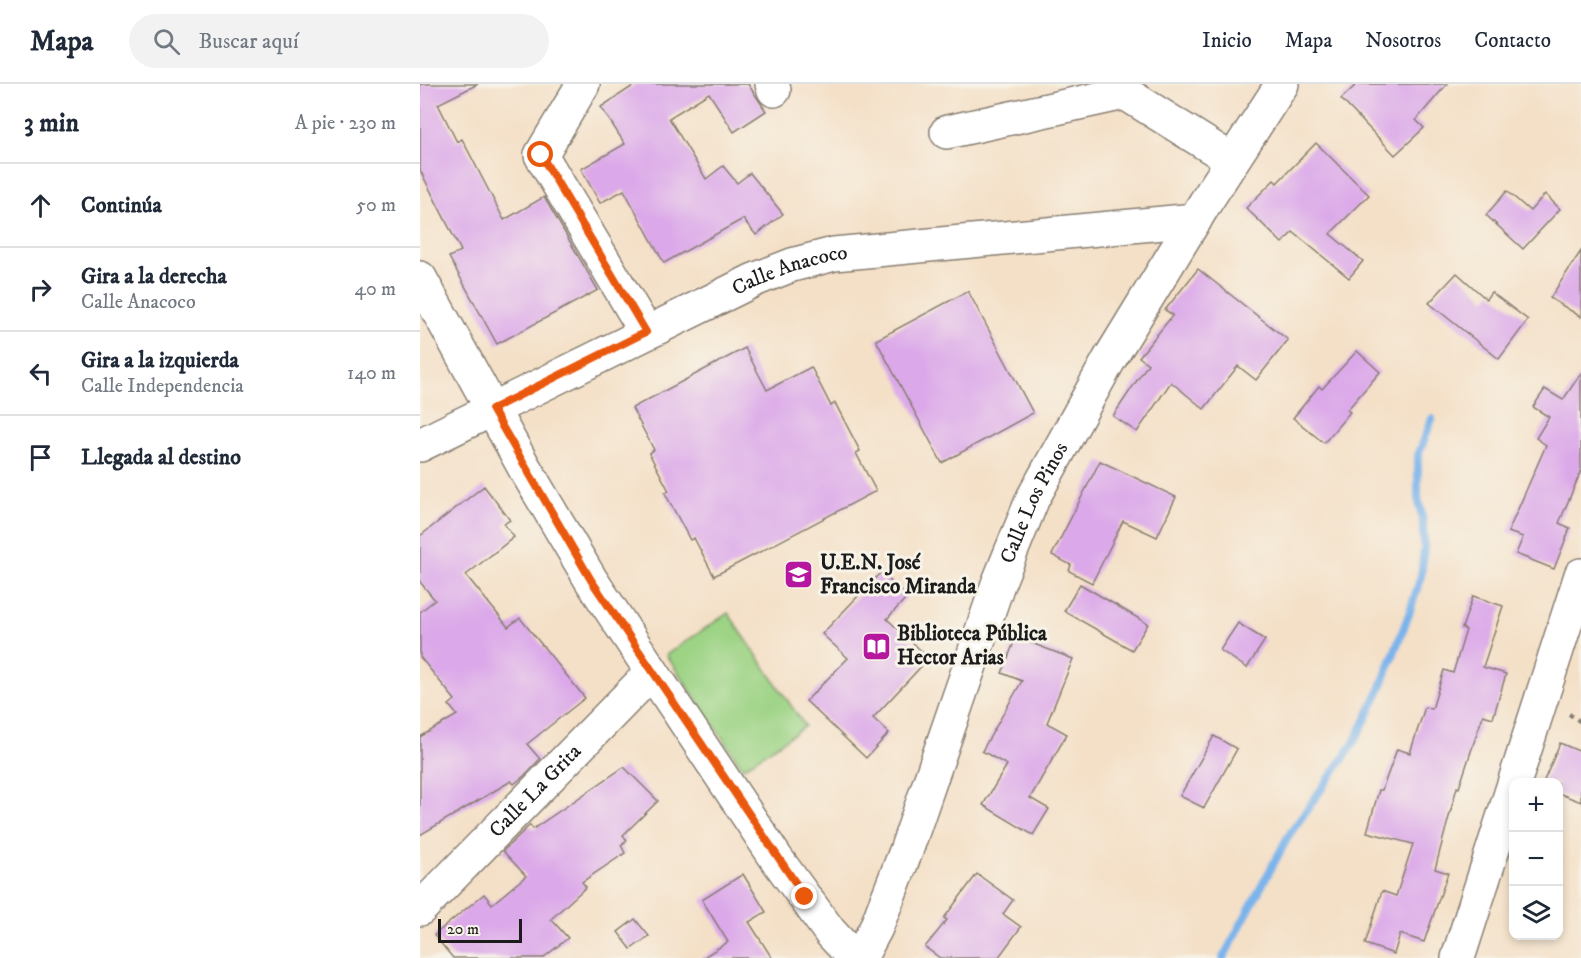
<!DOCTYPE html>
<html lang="es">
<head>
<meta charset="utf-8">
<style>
	body { margin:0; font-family:"IM FELL DW Pica",serif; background:#f2f2f3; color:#1f2937 }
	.controls { position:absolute; right:18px; bottom:18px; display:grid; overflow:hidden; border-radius:12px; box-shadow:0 3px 9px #0003 }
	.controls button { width:54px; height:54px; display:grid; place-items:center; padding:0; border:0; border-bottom:2px solid #e0e1e3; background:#fff; color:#1f2937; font:30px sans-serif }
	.scale { position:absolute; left:18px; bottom:15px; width:84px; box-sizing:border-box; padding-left:6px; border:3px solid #1c1c1c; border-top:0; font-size:16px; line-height:21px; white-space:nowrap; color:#1c1c1c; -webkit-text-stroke:4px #f7f3e8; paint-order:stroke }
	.stop { position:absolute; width:18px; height:18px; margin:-14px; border:4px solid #ea580c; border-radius:50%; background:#fff }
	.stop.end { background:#ea580c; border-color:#fff; box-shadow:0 2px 6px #0008 }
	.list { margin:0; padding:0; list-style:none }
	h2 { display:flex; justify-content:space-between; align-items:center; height:78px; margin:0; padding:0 24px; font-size:26px }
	h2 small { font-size:20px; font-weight:400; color:#747a83 }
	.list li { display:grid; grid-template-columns:39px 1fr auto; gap:18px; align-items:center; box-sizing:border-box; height:84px; padding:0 24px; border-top:2px solid #e0e1e3 }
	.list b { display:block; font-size:22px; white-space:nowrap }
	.list p { margin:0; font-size:20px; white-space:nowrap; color:#747a83 }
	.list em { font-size:20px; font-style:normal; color:#747a83 }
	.icon { flex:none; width:33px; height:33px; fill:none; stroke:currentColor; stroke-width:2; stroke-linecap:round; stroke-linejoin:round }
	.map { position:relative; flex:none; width:1161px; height:874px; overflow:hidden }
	header { display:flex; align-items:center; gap:36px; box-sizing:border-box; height:84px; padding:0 30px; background:#fff; border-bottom:2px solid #e0e1e3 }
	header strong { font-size:28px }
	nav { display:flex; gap:33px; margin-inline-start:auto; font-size:21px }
	.search { width:420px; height:54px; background:#f2f2f3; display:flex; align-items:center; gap:15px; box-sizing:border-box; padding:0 21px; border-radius:33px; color:#747a83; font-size:22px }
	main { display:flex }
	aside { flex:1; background:#fff }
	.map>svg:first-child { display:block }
	.green { fill:#9cd384; stroke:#5c7850; stroke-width:1.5 }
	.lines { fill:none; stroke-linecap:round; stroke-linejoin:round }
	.stream { stroke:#7ab4eb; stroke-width:8 }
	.building { fill:#dba8e9 }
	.minor-casing { stroke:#887e72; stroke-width:36 }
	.path { stroke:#887e72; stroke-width:4; stroke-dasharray:4.5 4.5; stroke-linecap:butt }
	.minor { stroke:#fff; stroke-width:33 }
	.route { stroke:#ea580c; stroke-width:8 }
	.labels { text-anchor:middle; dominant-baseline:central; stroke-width:6; stroke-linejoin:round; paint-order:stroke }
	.street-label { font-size:21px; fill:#1c1c1c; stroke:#f7f3e8 }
	.poi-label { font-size:21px; font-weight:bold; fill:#1c1c1c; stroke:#f7f3e8; text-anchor:start }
</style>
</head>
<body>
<header>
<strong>Mapa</strong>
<div class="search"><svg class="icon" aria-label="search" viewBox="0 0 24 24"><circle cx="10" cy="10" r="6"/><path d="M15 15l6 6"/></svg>Buscar aquí</div>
<nav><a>Inicio</a><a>Mapa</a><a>Nosotros</a><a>Contacto</a></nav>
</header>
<main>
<aside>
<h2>3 min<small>A pie · 230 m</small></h2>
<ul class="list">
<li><svg class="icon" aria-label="ahead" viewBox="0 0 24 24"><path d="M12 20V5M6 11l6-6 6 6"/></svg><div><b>Continúa</b></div><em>50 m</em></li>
<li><svg class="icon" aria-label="right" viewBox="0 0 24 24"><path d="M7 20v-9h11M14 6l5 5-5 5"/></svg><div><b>Gira a la derecha</b><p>Calle Anacoco</p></div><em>40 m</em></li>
<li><svg class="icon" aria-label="left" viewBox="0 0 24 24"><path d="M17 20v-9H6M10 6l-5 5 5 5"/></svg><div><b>Gira a la izquierda</b><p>Calle Independencia</p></div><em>140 m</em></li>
<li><svg class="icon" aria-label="arrive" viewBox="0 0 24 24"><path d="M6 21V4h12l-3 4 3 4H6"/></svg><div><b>Llegada al destino</b></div></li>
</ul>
</aside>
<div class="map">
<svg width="1161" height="874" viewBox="0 0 1161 874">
	<rect width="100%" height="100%" fill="#f7f3e8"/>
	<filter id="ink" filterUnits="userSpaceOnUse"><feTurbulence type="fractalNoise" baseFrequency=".0167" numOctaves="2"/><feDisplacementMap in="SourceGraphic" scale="12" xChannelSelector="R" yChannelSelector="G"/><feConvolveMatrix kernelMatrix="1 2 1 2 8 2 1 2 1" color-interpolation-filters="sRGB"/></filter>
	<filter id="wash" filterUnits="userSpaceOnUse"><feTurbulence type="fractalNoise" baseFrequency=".008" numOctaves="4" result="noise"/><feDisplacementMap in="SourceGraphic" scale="24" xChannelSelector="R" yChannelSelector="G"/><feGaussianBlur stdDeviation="1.35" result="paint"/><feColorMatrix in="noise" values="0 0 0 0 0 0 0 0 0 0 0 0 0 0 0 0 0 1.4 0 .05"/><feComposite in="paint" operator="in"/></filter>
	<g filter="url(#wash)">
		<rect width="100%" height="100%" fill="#f4e0c7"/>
		<polygon class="green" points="308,529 385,642 323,684 246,571"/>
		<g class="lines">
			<polyline class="stream" points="803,874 869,751 934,659 959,608 989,530 1001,492 1004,466 1003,438 998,413 998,372 1012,335"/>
		</g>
		<g id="blocks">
			<g class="building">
				<polygon points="0,0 58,0 18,20 37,58 42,55 84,136 124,113 178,206 77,260 29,173 41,167 0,86"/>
				<polygon points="216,0 328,0 346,27 314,48 289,9 249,34 286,95 303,82 317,99 330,89 363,130 336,151 323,135 244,179 204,106 180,119 161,85 205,60 181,23"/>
				<polygon points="937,0 1027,0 996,36 1004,44 975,71 921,15"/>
				<polygon points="896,59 949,111 910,150 943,177 929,194 873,148 862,159 826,124 854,96 857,99"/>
				<polygon points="1087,107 1110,127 1125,110 1140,125 1103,165 1066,131"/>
				<polygon points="1161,167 1161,233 1130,214"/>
				<polygon points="778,185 868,256 836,296 818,282 784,325 751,298 717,348 693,332 728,280 719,273 753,231 745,226"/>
				<polygon points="1037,189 1066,215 1071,208 1108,236 1079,275 1009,219"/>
				<polygon points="548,207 613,329 522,379 456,256"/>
				<polygon points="325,264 347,306 391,283 411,322 415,319 440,367 436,369 456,407 294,492 274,454 270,456 245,409 249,407 229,369 234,366 212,324"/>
				<polygon points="937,267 960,288 927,326 930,328 904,359 873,334 899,302 902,305"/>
				<polygon points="1161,289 1161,387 1139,439 1150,444 1134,485 1096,470 1103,453 1088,448 1126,361 1116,354 1129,333 1113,323 1125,305 1143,316"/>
				<polygon points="680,377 756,413 737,453 703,437 672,499 649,487 651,481 632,471"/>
				<polygon points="64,402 90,436 84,440 94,453 46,491 88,543 100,534 165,614 107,660 120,675 104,692 94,700 91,697 0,751 0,653 37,631 29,621 35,616 0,573 0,528 15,516 0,498 0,452"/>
				<polygon points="461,488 487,513 467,535 509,574 453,634 469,649 446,674 386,617 428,574 402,550"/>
				<polygon points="660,500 728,540 712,566 644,527"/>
				<polygon points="1053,512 1083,522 1063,583 1086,590 1073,634 1063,631 1039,704 1037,703 1015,785 1028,789 1004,858 980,850 974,870 945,860 962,807 976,812 993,760 947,748 959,706 962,706 977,665 990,669 1005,623 1012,625 1024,586 1033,589 1046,546 1042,544"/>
				<polygon points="818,539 845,556 827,584 800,566"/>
				<polygon points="596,553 653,575 627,639 647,650 610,714 629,725 613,751 563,721 587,681 562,667 602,597 582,589"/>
				<polygon points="794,652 817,665 784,724 760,712"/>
				<polygon points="1140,659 1161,668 1161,718 1138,709 1138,699 1123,699"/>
				<polygon points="204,683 238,717 203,751 207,757 201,761 205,769 162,798 166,803 131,835 148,854 123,874 33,874 14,851 64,810 72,820 106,792 83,767 110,741 113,745"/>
				<polygon points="323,790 346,828 329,838 352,874 282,874 308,858 282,816"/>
				<polygon points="557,790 593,816 583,830 601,843 578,874 520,874 505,863 527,836 524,834"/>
				<polygon points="215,835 229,852 211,865 198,848"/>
			</g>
		</g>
	</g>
	<g filter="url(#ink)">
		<use href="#blocks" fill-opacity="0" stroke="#887e72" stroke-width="1.5"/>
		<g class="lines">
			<defs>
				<g id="minor">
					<polyline points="163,0 121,71 226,248"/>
					<polyline points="352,0 354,6"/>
					<polyline points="527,48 705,9 812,76"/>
					<polyline points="0,194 104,383 171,496 356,774 410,848 434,874"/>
					<path id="s1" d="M0 361 334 196 372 181 414 170 775 136"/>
					<path id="s2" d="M0 825 232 588"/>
					<path id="s3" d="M440 874 456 844 486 767 578 500 613 414 689 276 785 119 862 0"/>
					<polyline points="1038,874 1161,491"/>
				</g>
			</defs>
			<use href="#minor" class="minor-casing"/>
			<polyline class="path" points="1149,630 1161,638"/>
			<use href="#minor" class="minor"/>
		</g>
	</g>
	<g class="lines" filter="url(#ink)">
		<polyline class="route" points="121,71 226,248 72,325 171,496 385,813"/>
	</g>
	<defs>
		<symbol id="school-square" viewBox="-11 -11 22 22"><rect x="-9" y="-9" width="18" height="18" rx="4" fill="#b5179e" stroke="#f7f3e8"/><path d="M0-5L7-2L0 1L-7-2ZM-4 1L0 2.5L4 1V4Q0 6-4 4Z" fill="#fff"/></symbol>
		<symbol id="library-square" viewBox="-11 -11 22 22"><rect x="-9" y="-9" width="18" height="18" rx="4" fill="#b5179e" stroke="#f7f3e8"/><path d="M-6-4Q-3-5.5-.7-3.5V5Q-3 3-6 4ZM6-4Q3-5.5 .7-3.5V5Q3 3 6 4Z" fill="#fff"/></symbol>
	</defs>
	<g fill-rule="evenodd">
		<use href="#school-square" x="362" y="474" width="33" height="33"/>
		<use href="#library-square" x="440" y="546" width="33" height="33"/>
	</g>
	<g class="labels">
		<g class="street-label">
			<text stroke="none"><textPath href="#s1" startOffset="410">Calle Anacoco</textPath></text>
			<text stroke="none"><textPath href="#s3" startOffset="488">Calle Los Pinos</textPath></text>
			<text stroke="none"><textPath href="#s2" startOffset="165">Calle La Grita</textPath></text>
		</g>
		<g class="poi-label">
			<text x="400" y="479">U.E.N. José<tspan x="400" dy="24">Francisco Miranda</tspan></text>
			<text x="477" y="550">Biblioteca Pública<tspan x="477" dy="24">Hector Arias</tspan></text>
		</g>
	</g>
</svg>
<div class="controls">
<button>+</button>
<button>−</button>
<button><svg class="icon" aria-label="layers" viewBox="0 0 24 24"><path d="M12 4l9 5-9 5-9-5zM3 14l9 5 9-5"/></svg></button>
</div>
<div class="scale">20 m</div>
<div class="stop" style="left:121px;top:71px"></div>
<div class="stop end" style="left:385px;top:813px"></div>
</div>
</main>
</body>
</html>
